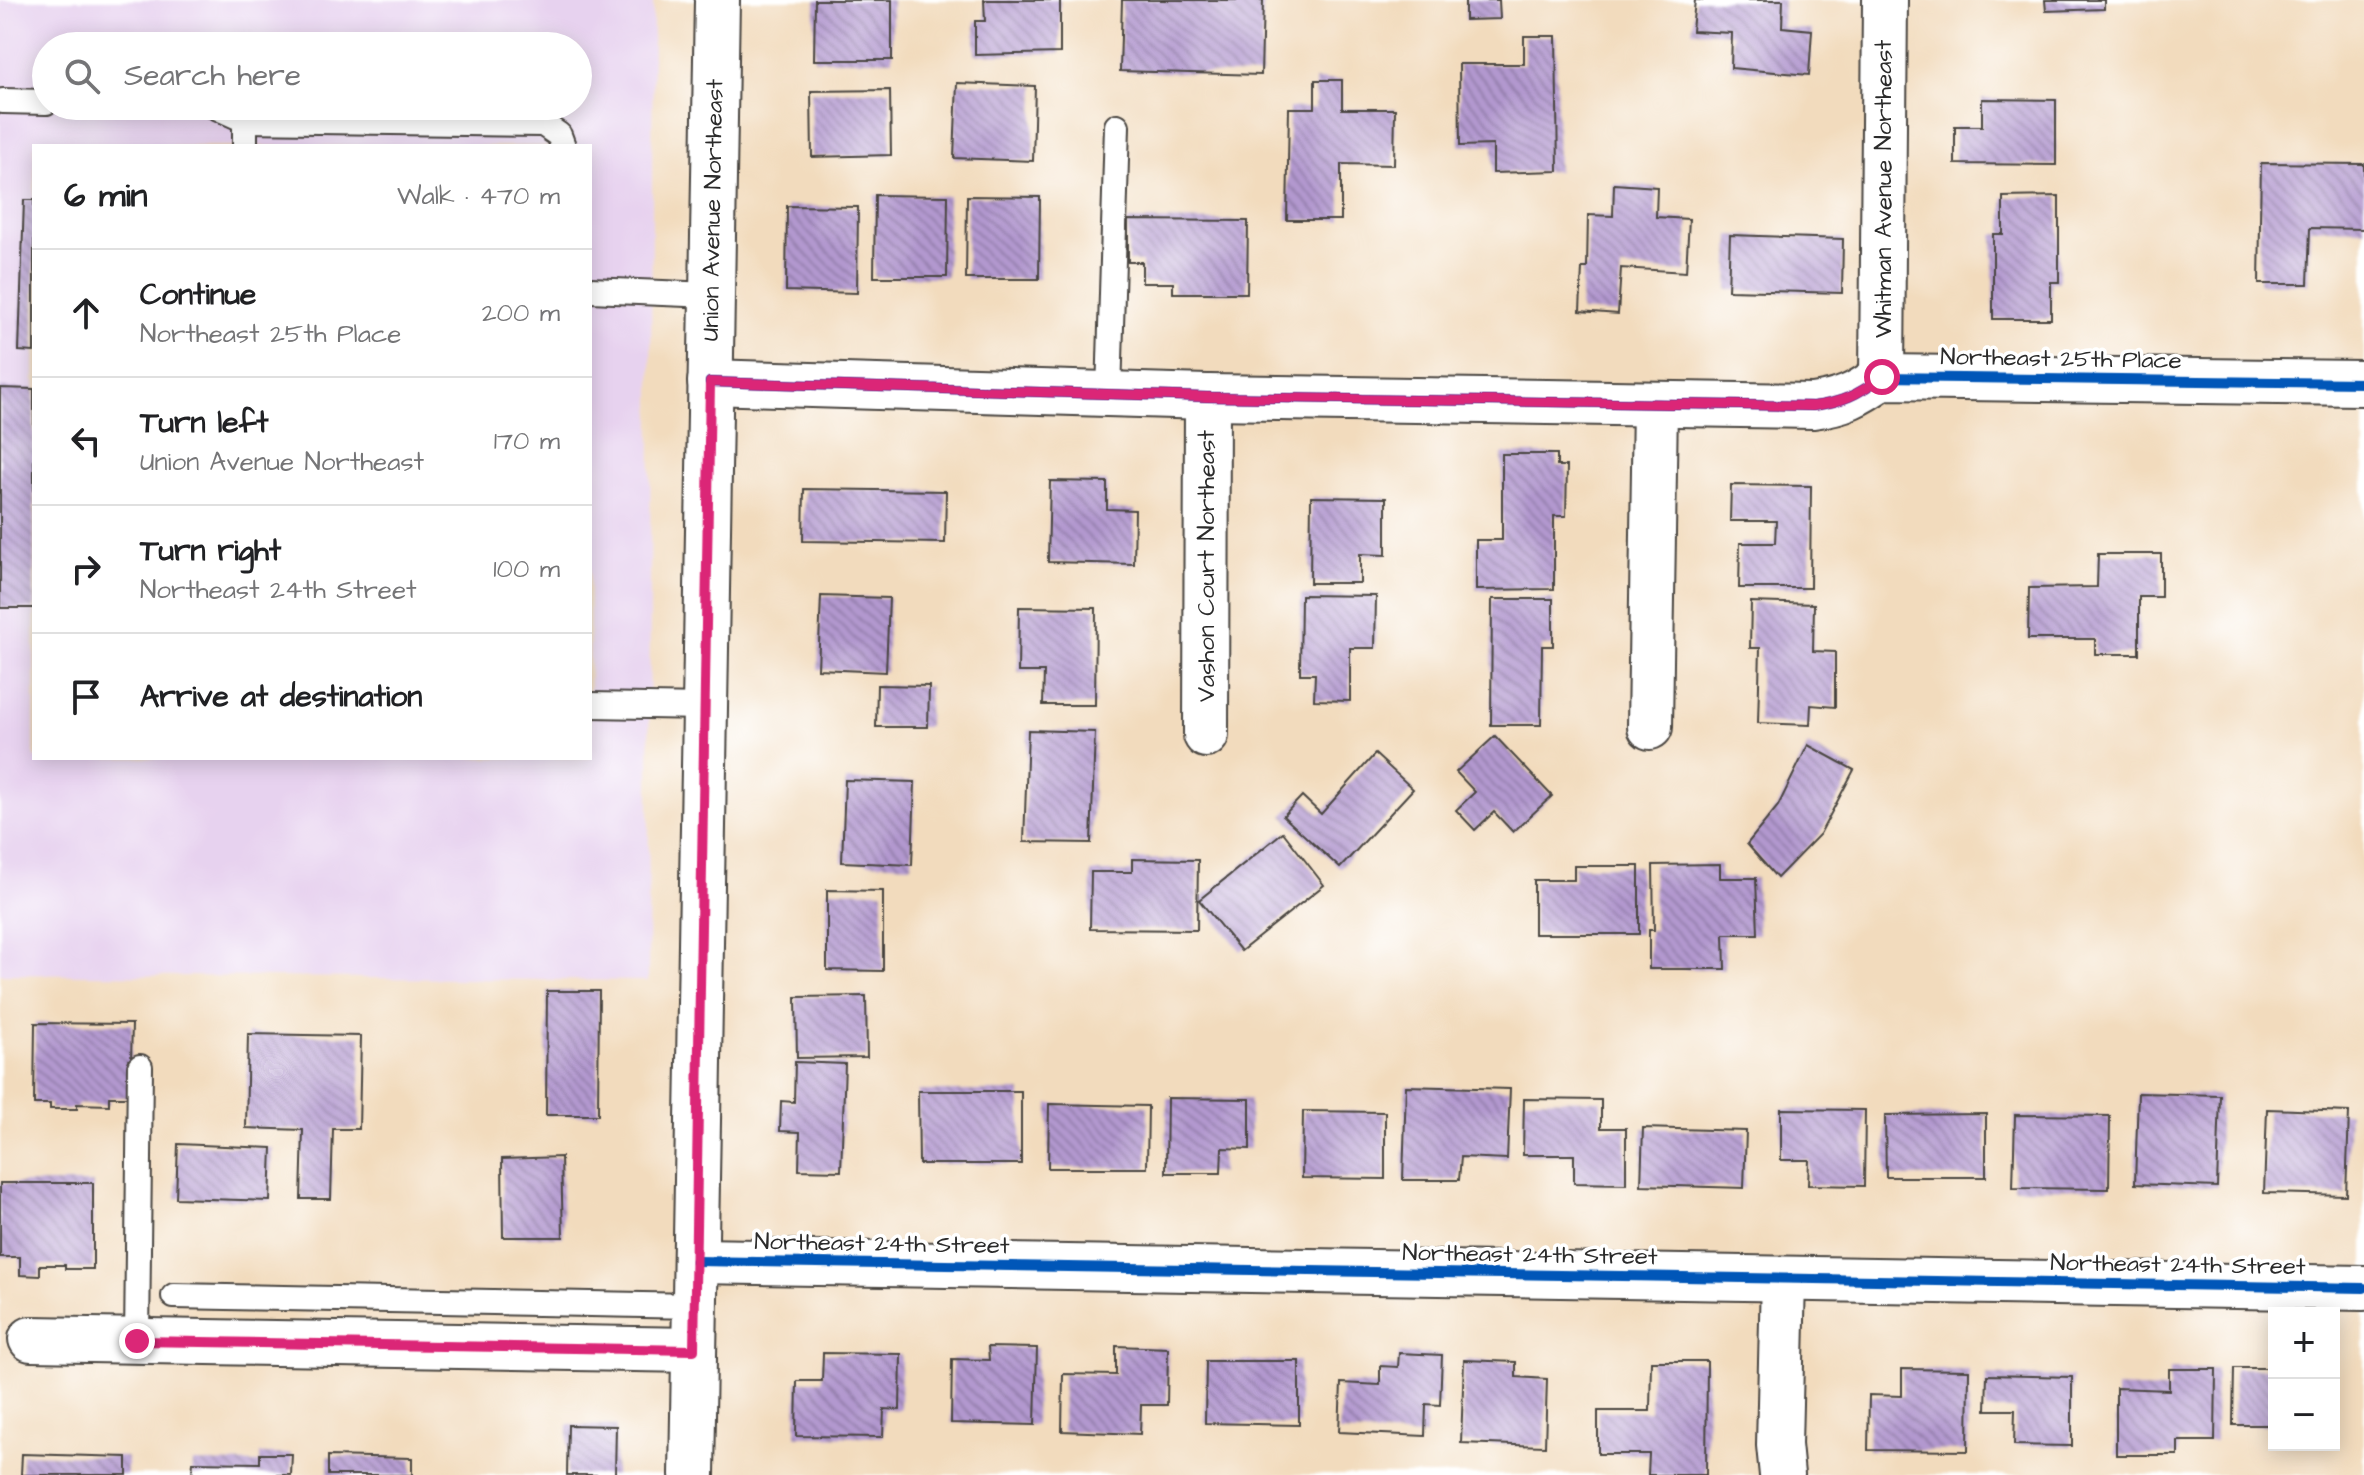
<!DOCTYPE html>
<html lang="en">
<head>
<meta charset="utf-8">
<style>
	body { margin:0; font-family:"Architects Daughter",sans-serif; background:#f6f6f6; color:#202124 }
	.controls { position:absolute; right:24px; bottom:24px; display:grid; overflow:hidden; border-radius:0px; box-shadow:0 4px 20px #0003 }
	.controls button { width:72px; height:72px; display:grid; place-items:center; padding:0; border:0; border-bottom:2px solid #e0e0e0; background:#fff; color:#202124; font:40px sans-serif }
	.stop { position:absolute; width:24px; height:24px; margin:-18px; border:6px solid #db2777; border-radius:50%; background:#fff }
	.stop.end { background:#db2777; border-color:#fff; box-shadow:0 2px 8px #0008 }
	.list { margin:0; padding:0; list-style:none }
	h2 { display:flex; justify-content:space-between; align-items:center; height:104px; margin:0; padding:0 32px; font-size:34px }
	h2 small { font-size:26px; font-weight:400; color:#757577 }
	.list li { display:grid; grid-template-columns:52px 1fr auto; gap:24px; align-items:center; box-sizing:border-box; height:128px; padding:0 32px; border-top:2px solid #e0e0e0 }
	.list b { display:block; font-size:30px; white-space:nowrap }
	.list p { margin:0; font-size:26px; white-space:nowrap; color:#757577 }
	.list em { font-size:26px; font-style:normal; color:#757577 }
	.icon { flex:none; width:44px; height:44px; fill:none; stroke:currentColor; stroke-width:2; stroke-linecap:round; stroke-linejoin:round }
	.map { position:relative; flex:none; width:2364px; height:1475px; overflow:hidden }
	.search { position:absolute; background:#fff; box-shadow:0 4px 20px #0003; left:32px; top:32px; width:560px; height:88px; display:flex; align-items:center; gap:20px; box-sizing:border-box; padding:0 28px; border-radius:44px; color:#757577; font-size:30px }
	.panel { position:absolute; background:#fff; box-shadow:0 4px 20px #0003; left:32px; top:144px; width:560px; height:616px; border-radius:0px }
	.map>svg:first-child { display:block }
	.built { fill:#e7d2ef; fill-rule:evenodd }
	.building { fill:url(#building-back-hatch) }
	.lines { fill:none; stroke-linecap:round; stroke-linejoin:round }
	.service-casing { stroke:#494541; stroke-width:28 }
	.minor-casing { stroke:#494541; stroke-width:48 }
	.tertiary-casing { stroke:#494541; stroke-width:48 }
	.service { stroke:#fff; stroke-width:24 }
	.minor { stroke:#fff; stroke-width:44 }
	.tertiary { stroke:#fff; stroke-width:44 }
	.cycleway-casing { stroke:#fff; stroke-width:15 }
	.cycleway { stroke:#0057b8; stroke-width:10 }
	.route { stroke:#db2777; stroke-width:10 }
	.labels { text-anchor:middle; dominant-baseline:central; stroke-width:7; stroke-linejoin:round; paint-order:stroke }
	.street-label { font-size:24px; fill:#2b2b2b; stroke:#fff }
</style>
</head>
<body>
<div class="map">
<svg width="2364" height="1475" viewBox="0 0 2364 1475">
	<defs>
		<pattern id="building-back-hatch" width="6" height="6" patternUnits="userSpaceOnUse" patternTransform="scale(2)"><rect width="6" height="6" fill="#b298cf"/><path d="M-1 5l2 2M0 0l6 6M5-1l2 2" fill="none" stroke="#917ca8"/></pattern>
	</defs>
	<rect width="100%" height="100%" fill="#fff"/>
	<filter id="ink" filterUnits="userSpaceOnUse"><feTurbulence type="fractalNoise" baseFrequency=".0125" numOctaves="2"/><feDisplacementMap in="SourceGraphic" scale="16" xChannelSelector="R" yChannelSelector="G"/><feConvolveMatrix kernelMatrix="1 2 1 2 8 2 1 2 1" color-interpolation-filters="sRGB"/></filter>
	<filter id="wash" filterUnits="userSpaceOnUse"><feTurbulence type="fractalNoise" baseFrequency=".006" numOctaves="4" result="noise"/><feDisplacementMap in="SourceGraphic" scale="32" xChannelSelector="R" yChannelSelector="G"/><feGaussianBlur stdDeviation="1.8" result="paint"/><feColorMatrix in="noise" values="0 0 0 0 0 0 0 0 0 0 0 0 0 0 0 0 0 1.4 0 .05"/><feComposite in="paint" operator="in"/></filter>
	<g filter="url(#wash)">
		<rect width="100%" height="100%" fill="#f2dbbd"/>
		<path class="built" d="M0 0H653L648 981 0 974ZM46 46H578V106H46ZM34 146H590V758H34Z"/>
		<g id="blocks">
			<g class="building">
				<polygon points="815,0 892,0 892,60 814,60"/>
				<polygon points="984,0 1060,0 1060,53 975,55 975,21 985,21"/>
				<polygon points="1122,0 1263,0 1261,75 1120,71"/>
				<polygon points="1465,0 1499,0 1500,19 1465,20"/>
				<polygon points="1695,0 1783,0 1782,27 1812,30 1809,75 1731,68 1732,33 1692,31"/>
				<polygon points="2045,0 2104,0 2104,9 2046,11"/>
				<polygon points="1524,36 1556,36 1558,171 1493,173 1493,145 1460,146 1459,64 1524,64"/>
				<polygon points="1315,80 1342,80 1342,109 1395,109 1394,165 1341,164 1341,220 1287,220 1289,108 1315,108"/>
				<polygon points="957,83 1035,86 1033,161 954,158"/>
				<polygon points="890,90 891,155 812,157 811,91"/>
				<polygon points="1982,99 2056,100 2056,165 1955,164 1955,126 1982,126"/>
				<polygon points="2261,163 2364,164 2364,229 2310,228 2308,284 2259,284"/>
				<polygon points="1614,184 1657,187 1656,217 1689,219 1686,272 1621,268 1618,314 1580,311 1582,268 1587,268 1588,215 1613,216"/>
				<polygon points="875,195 948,196 947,277 874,277"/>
				<polygon points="967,196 1040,197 1039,279 966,279"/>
				<polygon points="2059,196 2059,282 2051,282 2051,319 1993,319 1993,234 2003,234 2003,197"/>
				<polygon points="24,200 34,200 34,352 19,351"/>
				<polygon points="787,206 858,207 857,293 786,291"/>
				<polygon points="1128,220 1248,221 1247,293 1173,293 1173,283 1142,283 1142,262 1128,262"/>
				<polygon points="1730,235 1843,239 1842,293 1728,290"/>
				<polygon points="0,388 34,389 34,608 0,608"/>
				<polygon points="1502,454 1557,454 1557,466 1567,466 1566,516 1554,516 1554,589 1476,590 1476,540 1502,540"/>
				<polygon points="1050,481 1107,482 1107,509 1135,510 1134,564 1048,562"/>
				<polygon points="1731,485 1811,486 1810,588 1739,588 1740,543 1775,543 1776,521 1730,521"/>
				<polygon points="804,489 946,491 945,543 803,541"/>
				<polygon points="1311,497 1386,498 1386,555 1360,554 1360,583 1310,583"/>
				<polygon points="2098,554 2161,554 2161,597 2139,597 2139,654 2095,654 2095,639 2028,639 2029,588 2097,587"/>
				<polygon points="1301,595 1376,596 1375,648 1350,648 1350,701 1314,700 1315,674 1300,674"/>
				<polygon points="821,596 889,598 886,672 818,669"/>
				<polygon points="1492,599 1553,599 1553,646 1542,646 1541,725 1491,725"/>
				<polygon points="1751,602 1814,604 1813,651 1835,652 1835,707 1811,705 1810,725 1758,723 1760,648 1750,648"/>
				<polygon points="1019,607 1096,608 1095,705 1043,705 1044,672 1018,672"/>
				<polygon points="877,685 929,686 928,727 876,727"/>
				<polygon points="1028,730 1095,732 1091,843 1024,842"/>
				<polygon points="1495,736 1552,796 1513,832 1494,812 1475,830 1456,810 1475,792 1456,772"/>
				<polygon points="1808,745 1854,770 1820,834 1777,878 1747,844 1778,806"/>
				<polygon points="1375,754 1413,789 1340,868 1283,816 1302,796 1321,814"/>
				<polygon points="845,780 915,782 912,865 842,862"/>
				<polygon points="1283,832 1324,885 1241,951 1199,900"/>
				<polygon points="1132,859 1198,860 1197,930 1090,929 1091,872 1132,872"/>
				<polygon points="1720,864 1720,878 1756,878 1758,934 1724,934 1725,969 1649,969 1649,930 1654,930 1653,865"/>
				<polygon points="1574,866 1639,866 1639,934 1534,934 1534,880 1574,880"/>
				<polygon points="827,890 883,891 883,971 827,970"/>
				<polygon points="547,991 599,991 598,1115 546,1115"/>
				<polygon points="866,996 867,1057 797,1058 796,997"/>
				<polygon points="35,1023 132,1024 130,1097 109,1097 109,1105 77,1104 77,1109 50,1109 50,1104 34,1104"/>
				<polygon points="248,1034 361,1036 359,1129 333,1129 331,1199 301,1199 303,1130 246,1128"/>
				<polygon points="795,1062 845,1064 841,1171 799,1170 800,1132 780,1131 781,1101 794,1102"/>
				<polygon points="1406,1086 1510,1089 1507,1159 1461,1157 1459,1180 1403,1180"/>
				<polygon points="918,1091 1021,1091 1021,1164 919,1164"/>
				<polygon points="2138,1093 2220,1095 2217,1187 2135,1184"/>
				<polygon points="1167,1098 1250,1099 1250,1149 1222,1148 1221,1173 1166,1173"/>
				<polygon points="1524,1099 1601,1100 1601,1128 1626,1128 1626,1184 1574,1183 1574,1155 1523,1155"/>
				<polygon points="1049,1104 1148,1106 1147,1168 1048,1168"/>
				<polygon points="1781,1109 1865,1110 1864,1186 1808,1185 1809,1160 1781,1160"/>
				<polygon points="2267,1109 2349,1112 2346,1195 2264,1193"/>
				<polygon points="1303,1111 1385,1112 1385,1179 1302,1178"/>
				<polygon points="1986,1114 1986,1177 1886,1177 1885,1115"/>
				<polygon points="2015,1115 2110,1116 2109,1189 2013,1188"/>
				<polygon points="1643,1128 1746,1131 1744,1188 1641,1185"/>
				<polygon points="178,1144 272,1148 270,1201 176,1198"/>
				<polygon points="561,1157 563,1237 503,1237 502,1159"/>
				<polygon points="0,1183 93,1183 93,1269 65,1269 65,1265 40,1265 40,1276 20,1275 20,1257 0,1257"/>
				<polygon points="1116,1346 1168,1348 1167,1405 1141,1405 1140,1434 1062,1431 1063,1374 1116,1375"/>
				<polygon points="988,1347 1037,1348 1035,1425 951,1423 952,1359 989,1360"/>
				<polygon points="823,1353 901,1354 900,1410 884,1409 883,1437 796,1436 797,1381 822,1381"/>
				<polygon points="1399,1353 1442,1355 1440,1405 1426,1404 1425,1436 1339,1432 1341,1383 1380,1385 1380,1366 1398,1367"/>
				<polygon points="1464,1360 1516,1362 1516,1377 1547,1379 1545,1446 1461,1443"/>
				<polygon points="1206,1361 1299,1361 1299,1425 1205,1423"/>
				<polygon points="1651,1361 1707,1361 1706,1475 1648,1475 1649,1454 1598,1454 1598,1411 1650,1411"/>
				<polygon points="2234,1368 2274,1368 2274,1425 2233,1425"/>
				<polygon points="1902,1369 1969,1370 1968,1451 1868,1450 1869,1395 1902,1396"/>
				<polygon points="2169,1369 2216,1369 2215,1441 2178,1441 2178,1455 2116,1455 2116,1388 2169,1390"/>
				<polygon points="1987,1375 2072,1377 2072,1446 2014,1445 2015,1410 1986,1410"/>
				<polygon points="568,1425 616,1426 615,1475 567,1475"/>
				<polygon points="22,1454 127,1457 127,1475 21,1475"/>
				<polygon points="260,1454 292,1454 291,1475 192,1475 193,1462 260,1463"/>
				<polygon points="328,1456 412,1458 412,1475 328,1475"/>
			</g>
		</g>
	</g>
	<g filter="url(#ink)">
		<use href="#blocks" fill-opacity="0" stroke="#494541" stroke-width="2"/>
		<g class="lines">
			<defs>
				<g id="service">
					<polyline points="3,101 46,102"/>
					<polyline points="214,106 245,120 543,124 559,135 563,146"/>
					<polyline points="245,120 245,146"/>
					<polyline points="590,290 711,295"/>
					<polyline points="1109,394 1117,126"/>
					<polyline points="590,705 705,707"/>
					<polyline points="174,1296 695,1306"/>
					<polyline points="137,1341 140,1067"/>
				</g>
				<g id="minor">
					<polyline points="1882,377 1885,0"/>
					<path d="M710 382 1207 397 1813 406C1843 402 1857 395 1882 377L2364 383"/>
					<polyline points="1650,727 1655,405"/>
					<polyline points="1206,735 1207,397"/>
					<polyline points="696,1261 2364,1288"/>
					<polyline points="31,1339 694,1350"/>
					<polyline points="1782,1475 1779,1445 1783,1279"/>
				</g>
				<polyline id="tertiary" points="692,1475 717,0"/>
			</defs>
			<use href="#service" class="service-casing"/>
			<use href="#minor" class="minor-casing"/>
			<use href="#tertiary" class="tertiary-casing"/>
			<use href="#service" class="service"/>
			<use href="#minor" class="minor"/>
			<use href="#tertiary" class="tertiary"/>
			<defs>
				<g id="cycleway">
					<path d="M710 382 1207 397 1813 406C1843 402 1857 395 1882 377L2364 383"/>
					<polyline points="696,1261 2364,1288"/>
				</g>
			</defs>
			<use href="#cycleway" class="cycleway-casing"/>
			<use href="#cycleway" class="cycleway"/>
		</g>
	</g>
	<g class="lines" filter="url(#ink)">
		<path class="route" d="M137 1341 694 1350 710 382 1207 397 1813 406C1843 402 1857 395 1882 377"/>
	</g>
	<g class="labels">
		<g class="street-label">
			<text transform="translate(1884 189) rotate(-90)">Whitman Avenue Northeast</text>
			<text transform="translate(713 210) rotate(-89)">Union Avenue Northeast</text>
			<text transform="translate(2061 359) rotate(1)">Northeast 25th Place</text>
			<text transform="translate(1207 566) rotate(-90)">Vashon Court Northeast</text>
			<text transform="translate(882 1244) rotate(1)">Northeast 24th Street</text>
			<text transform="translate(1530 1255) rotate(1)">Northeast 24th Street</text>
			<text transform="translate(2178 1265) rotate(1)">Northeast 24th Street</text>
		</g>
	</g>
</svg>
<div class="controls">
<button>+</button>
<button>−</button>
</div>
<div class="stop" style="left:1882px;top:377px"></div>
<div class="stop end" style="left:137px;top:1341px"></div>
<div class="search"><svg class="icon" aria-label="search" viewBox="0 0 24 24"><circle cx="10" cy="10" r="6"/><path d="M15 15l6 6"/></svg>Search here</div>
<section class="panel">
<h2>6 min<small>Walk · 470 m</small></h2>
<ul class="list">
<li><svg class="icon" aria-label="ahead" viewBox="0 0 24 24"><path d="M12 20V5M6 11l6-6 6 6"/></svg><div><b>Continue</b><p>Northeast 25th Place</p></div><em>200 m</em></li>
<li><svg class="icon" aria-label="left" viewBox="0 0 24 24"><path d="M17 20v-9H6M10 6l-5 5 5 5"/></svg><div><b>Turn left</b><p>Union Avenue Northeast</p></div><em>170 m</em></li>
<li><svg class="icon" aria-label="right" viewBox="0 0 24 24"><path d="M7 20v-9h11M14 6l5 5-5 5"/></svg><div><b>Turn right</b><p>Northeast 24th Street</p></div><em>100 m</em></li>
<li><svg class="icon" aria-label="arrive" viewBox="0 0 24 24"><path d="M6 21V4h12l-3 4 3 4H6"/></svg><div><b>Arrive at destination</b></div></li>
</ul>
</section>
</div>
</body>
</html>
